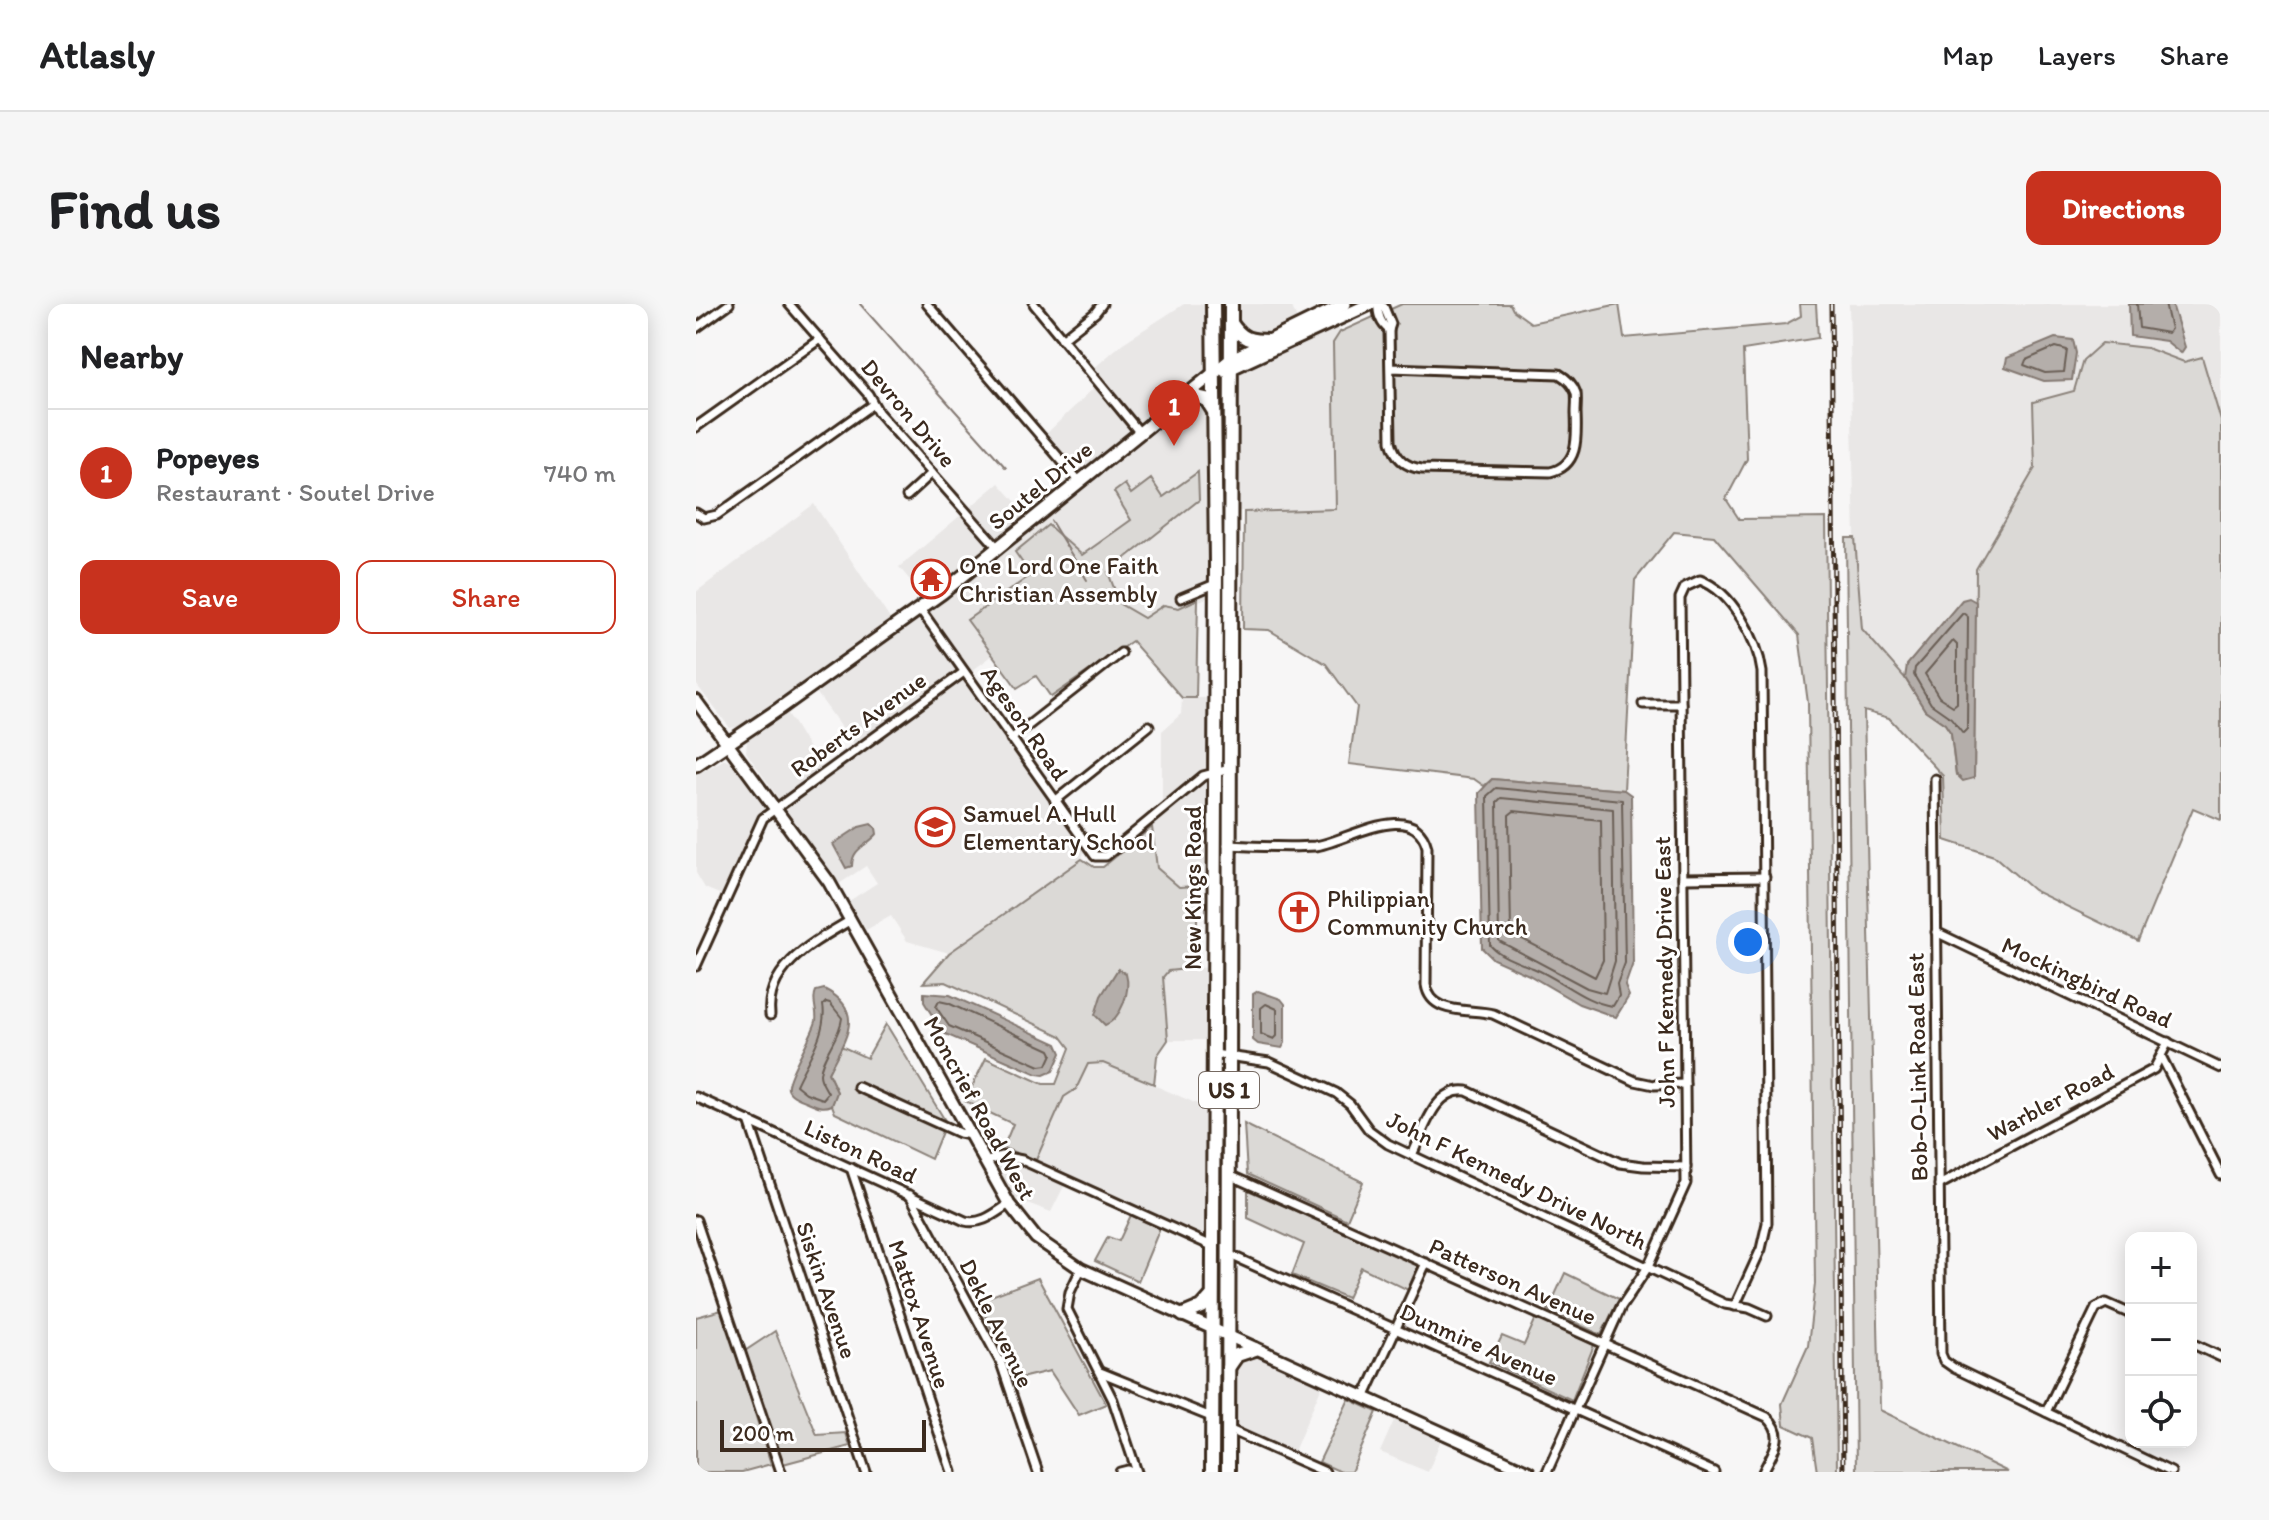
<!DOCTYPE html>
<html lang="en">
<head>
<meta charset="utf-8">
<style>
	body { margin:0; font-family:Itim,sans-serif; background:#f6f6f6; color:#202124 }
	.controls { position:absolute; right:24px; bottom:24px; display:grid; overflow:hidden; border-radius:16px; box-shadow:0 4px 20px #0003 }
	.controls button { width:72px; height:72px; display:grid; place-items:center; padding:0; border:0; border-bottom:2px solid #e0e0e0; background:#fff; color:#202124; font:40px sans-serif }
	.scale { position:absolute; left:24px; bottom:20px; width:206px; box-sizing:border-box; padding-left:8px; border:4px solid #3b2a1e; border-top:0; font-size:22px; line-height:28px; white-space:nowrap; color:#3b2a1e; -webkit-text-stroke:6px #fff; paint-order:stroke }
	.you { position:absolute; left:1052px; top:638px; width:28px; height:28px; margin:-20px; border:6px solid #fff; border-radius:50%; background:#1a73e8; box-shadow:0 0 0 12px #1a73e833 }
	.badge { display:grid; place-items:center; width:52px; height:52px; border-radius:50%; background:#c8321e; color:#fff; font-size:26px; font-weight:700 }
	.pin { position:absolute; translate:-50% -66px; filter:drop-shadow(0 2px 4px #0008) }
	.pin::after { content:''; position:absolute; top:42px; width:28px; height:24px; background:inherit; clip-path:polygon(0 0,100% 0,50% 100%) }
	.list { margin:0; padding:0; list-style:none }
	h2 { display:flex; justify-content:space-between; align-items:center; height:104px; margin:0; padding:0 32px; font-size:34px }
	h2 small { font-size:26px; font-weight:400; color:#757577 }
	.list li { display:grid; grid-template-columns:52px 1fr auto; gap:24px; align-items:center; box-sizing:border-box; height:128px; padding:0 32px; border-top:2px solid #e0e0e0 }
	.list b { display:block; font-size:30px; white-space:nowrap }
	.list p { margin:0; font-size:26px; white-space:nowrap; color:#757577 }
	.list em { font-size:26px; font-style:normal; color:#757577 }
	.actions { display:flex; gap:16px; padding:24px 32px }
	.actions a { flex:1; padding:18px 0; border:2px solid #c8321e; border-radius:16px; text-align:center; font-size:28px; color:#c8321e }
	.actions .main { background:#c8321e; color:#fff }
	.icon { flex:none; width:44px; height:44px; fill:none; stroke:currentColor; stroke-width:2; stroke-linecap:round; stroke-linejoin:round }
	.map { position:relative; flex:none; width:1525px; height:1168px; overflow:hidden; border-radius:16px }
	header { display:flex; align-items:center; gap:48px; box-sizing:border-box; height:112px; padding:0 40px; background:#fff; border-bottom:2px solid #e0e0e0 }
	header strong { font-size:38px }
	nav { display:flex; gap:44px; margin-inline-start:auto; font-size:28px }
	.intro { display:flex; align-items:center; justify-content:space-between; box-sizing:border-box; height:192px; padding:0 48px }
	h1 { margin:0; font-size:56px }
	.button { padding:20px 36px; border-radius:16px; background:#c8321e; color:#fff; font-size:28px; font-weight:700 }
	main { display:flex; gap:48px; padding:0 48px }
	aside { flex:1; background:#fff; border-radius:16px; box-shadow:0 4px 20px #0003 }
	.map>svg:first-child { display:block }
	.built { fill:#e9e7e6 }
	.green { fill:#dbd9d6; stroke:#8b827a; stroke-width:2 }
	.water { fill:#b4aeaa; stroke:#847972; stroke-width:2 }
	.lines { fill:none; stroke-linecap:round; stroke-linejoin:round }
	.shore { stroke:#6b5f56; stroke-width:2 }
	.stream { stroke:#847972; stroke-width:2 }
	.street-casing { stroke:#3b2a1e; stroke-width:13 }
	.secondary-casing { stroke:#3b2a1e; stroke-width:16 }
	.primary-casing { stroke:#3b2a1e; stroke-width:17 }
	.highway-casing { stroke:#3b2a1e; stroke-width:18 }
	.street { stroke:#fff; stroke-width:7 }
	.secondary { stroke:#fff; stroke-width:10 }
	.primary { stroke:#fff; stroke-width:11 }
	.highway { stroke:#fff; stroke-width:12 }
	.rail-casing { stroke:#3b2a1e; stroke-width:5 }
	.rail { stroke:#fff; stroke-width:2; stroke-dasharray:6; stroke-linecap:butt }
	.labels { text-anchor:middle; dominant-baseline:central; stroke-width:6; stroke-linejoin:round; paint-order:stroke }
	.shield { fill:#fff; stroke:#766a62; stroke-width:2 }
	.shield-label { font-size:22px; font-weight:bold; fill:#3b2a1e }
	.street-label { font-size:24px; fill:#3b2a1e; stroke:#fff }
	.poi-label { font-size:24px; fill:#3b2a1e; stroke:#fff; text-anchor:start }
</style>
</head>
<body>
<header>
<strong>Atlasly</strong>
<nav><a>Map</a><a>Layers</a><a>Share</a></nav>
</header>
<div class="intro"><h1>Find us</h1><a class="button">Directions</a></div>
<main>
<aside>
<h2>Nearby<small></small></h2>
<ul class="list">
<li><span class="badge">1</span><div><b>Popeyes</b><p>Restaurant · Soutel Drive</p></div><em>740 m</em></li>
</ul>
<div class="actions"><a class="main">Save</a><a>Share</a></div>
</aside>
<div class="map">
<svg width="1525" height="1168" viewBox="0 0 1525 1168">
	<rect width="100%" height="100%" fill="#f7f6f6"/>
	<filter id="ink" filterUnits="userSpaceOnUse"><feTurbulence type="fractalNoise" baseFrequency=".0125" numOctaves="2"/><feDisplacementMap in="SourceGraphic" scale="16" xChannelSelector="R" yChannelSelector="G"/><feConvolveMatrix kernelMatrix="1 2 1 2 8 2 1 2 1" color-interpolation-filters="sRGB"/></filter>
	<g filter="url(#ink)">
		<g class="built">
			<polygon points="488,0 511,0 509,69 383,171 349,131 405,77 397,65 427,39"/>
			<polygon points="540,0 595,0 602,18 566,33 545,28 540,16"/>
			<polygon points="1153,0 1525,0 1525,117 1506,53 1488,58 1451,44 1387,56 1378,87 1337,98 1339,164 1280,265 1280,298 1273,294 1211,361 1209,374 1166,325 1159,234"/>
			<polygon points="642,22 644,28 637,39 640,206 540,207 541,73 547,66"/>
			<polygon points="498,97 513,101 514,293 483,304 468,301 448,314 424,300 412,267 503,196 418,188 435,216 386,252 352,221 335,271 271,316 297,351 268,373 389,545 386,555 253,649 211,637 195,612 170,626 153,597 181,579 170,562 143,580 50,448 51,437 91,408 129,471 163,447 120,388 225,313"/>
			<polygon points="303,179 332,212 229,294 203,263"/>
			<polygon points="118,200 196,318 42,423 34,424 0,380 0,288"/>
			<polygon points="486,394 516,394 515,582 483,583 461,564 456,523 466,513 466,427 485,410"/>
			<polygon points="29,455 37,458 69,501 28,592 9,584 0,569 0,471"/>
			<polygon points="515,663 515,736 472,736 466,673 472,667"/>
			<polygon points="407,759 513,805 511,937 373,872 355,908 318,894 294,851 307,844 340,856 368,793 380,785 392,760"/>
			<polygon points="562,1050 627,1079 597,1150 538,1124 537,1067 545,1055"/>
			<polygon points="700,1112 746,1133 732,1168 684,1148"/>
		</g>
		<g class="green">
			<polygon points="706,0 814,0 817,6 835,19 923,0 928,34 1090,20 1105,12 1104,0 1120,0 1122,34 1047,46 1051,155 1030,195 1043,215 1130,214 1141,1168 1121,1168 1116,1134 1088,1121 1086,1100 1112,1042 1119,980 1112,399 1103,331 1018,232 978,228 939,276 928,486 796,475 788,482 778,475 653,460 661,403 630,360 573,326 547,325 548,208 640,205 637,39 644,28"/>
			<polygon points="1406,39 1451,44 1488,58 1506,53 1525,117 1525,516 1497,504 1442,637 1337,586 1298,552 1249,536 1247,472 1193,414 1168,407 1184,1106 1312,1168 1160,1168 1150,234 1159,234 1166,325 1209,374 1229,406 1249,420 1255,429 1260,471 1278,474 1280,265 1339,164 1337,98 1378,87 1387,56"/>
			<polygon points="502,168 503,196 412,268 424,300 448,314 468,301 483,304 502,295 500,394 486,394 436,337 355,393 340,372 321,384 271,316 335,271 319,248 352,221 386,251 435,216 418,188 429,180 435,190 455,175 467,193"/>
			<polygon points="456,523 461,564 483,583 501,582 501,664 472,667 467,673 472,736 461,752 458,780 407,759 392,760 380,785 368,793 340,856 307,844 317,820 269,797 290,754 347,780 360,780 374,744 365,732 250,678 227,679 253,649 386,555 398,563 407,563"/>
			<polygon points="190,720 250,818 235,855 139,809 136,801 141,788 132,769 145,742 171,754"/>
			<polygon points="548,820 667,878 651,916 551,870"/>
			<polygon points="552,886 722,961 712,986 665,963 651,994 596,971 608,940 552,914"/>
			<polygon points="435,911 464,924 442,977 399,957 412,933 423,937"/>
			<polygon points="869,969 923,995 905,1031 852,1006"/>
			<polygon points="342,974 410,1100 383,1111 354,1067 320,1075 282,997"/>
			<polygon points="26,1006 75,1160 46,1168 0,1168 0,1013"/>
			<polygon points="840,1014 898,1041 876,1096 793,1058 806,1032 828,1041"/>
			<polygon points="79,1027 121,1131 150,1129 154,1142 87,1160 49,1047"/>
			<polygon points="653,1095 681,1108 655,1168 645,1168 623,1158"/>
		</g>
		<g class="water">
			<polygon points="1433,0 1476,0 1489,43 1485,49 1470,37 1434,32"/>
			<polygon points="1359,34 1377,36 1380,49 1376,76 1348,77 1309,63 1311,54"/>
			<polygon points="1273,294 1280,298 1278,474 1267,477 1260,470 1255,429 1249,420 1229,406 1209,374 1211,361 1266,296"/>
			<polygon points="796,475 928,486 935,491 937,659 929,682 933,692 920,713 883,700 833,671 797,655 786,644 783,489"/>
			<path d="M175 520 180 524 181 530C171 542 156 544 156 562L150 564 137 540 163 523Z"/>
			<path d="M422 665 430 670C435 687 425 715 409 721L399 711 405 692Z"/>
			<path d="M128 685C172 707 148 737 132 769L141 788 136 801C127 805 121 802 112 798 106 796 94 792 92 785 89 775 117 731 120 717 122 706 115 697 120 687Z"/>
			<polygon points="562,687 585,695 589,700 589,739 586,744 562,740 557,736 557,690"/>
			<polygon points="228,689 254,691 361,740 365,749 357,767 348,771 341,770 247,729 228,698"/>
		</g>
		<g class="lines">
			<g class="shore">
				<polyline points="1441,0 1443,24 1472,29 1475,25 1469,0"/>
				<polygon points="1360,43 1371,46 1368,68 1349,69 1328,61 1330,56"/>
				<polygon points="1267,309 1272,313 1271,425 1267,429 1255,414 1235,400 1218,371 1219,364"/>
				<polygon points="1257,337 1261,341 1261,399 1257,402 1243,393 1229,370"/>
				<path d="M800 484 926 496 929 659 921 680 923 692 917 702C887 698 865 675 837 664 824 659 803 652 794 641L791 492Z"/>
				<polygon points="805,494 917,505 919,657 909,689 891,684 803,637 801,498"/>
				<polygon points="818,507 905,516 907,656 899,673 815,629 813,511"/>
				<polygon points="243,697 252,699 354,746 356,750 351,761 344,762 253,722 240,703"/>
				<path d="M130 698 134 699 146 714C144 734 125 752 124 770 124 777 129 783 132 789L127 795 110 789 100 781C110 758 132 728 127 701Z"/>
				<polygon points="570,700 581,705 581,732 578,735 565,730 565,704"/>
			</g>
			<g class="stream">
				<polyline points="164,0 310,164"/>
				<polyline points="355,217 391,276"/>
			</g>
			<defs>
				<g id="street">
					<polyline points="93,0 172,90 182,108 302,244"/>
					<polyline points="231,0 384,178"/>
					<polyline points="338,0 444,129"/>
					<path d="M682 0C681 10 685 20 693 26"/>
					<path d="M683 1 688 3 695 20 693 26 695 137C699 154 709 163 726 165L854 168C883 162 881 133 880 109 880 103 881 95 880 89 877 80 870 74 863 70L695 64"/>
					<polyline points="0,24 33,0"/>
					<polyline points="366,35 399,9 406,0"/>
					<polyline points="0,123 124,35"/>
					<polyline points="211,192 236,169"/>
					<polyline points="0,209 8,214 21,211 177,100"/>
					<polyline points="485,294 519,280"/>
					<polyline points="224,305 399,552 410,552 507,472 534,465"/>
					<polyline points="947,400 985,400"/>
					<polyline points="315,435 425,349"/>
					<polyline points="1239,475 1245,1050 1248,1057 1258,1064 1475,1168"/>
					<polyline points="359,497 453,422"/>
					<path d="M531 541C560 542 590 544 619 542 648 539 718 492 731 543L730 681C735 712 774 704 797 710L939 777 958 781 989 780"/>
					<polyline points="987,574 1069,573"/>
					<polyline points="1240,628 1525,764"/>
					<polyline points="0,662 67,514 268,368"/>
					<path d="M74 711C69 662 120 637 155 616"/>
					<polyline points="518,750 573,758 640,789 654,800 673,826 692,840 1029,1000 1053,1004 1071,1012"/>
					<polyline points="1466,754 1525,871"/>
					<polyline points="162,783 263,829 275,831"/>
					<path d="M0 793 269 917C286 921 299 909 313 900"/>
					<polyline points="53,817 170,1168"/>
					<path d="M716 851C728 827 738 783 771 787L924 859 947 862 990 863"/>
					<polyline points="290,858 305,852 326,856 516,942"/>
					<polyline points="155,864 256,1168"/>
					<path d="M533 871 1071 1113C1091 1132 1077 1147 1067 1168"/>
					<polyline points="1243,881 1458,765 1472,738"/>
					<polyline points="214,891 305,1059 342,1168"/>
					<polyline points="0,916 85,1168"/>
					<polyline points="532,950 1018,1168"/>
					<polyline points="385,965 374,988 371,1005 417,1096 441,1168"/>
					<polyline points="1495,1039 1525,1053"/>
					<polyline points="404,1068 515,1113"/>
					<polyline points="668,1094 730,959"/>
					<polyline points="1350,1108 1400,1004 1410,999 1435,1010"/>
					<polyline points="532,1125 629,1168"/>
					<polyline points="424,1168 432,1166 436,1168"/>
					<path d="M851 1168 925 1003 952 963 990 879 984 294 989 283 1004 276C1036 287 1062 337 1066 368L1071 919 1065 945 1039 1002"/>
				</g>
				<polyline id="secondary" points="0,397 133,578 313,900 340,934 385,965 833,1168"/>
				<g id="primary">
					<polyline points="529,67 674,0"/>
					<polyline points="0,461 83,405 247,288 534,56 649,0"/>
				</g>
				<g id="highway">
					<path d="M535 19C546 36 554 37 574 37"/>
					<polyline points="492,91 510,95 517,106"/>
					<polyline points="487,1011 506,1003 515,993"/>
					<polyline points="532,1064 541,1051 559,1045"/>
					<polyline points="516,1168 520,259 517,0"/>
					<polyline points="532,1168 535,0"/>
				</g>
			</defs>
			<use href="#street" class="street-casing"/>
			<use href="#secondary" class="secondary-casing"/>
			<use href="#primary" class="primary-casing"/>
			<use href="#highway" class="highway-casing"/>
			<use href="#street" class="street"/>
			<use href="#secondary" class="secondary"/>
			<use href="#primary" class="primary"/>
			<use href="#highway" class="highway"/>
			<defs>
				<polyline id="rail" points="1135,0 1147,1168"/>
			</defs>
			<use href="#rail" class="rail-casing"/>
			<use href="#rail" class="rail"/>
		</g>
	</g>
	<defs>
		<symbol id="temple-ring" viewBox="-11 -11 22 22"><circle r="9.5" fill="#fff" stroke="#c8321e" stroke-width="1.5"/><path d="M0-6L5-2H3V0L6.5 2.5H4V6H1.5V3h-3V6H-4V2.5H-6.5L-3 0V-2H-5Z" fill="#c8321e"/></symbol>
		<symbol id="school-ring" viewBox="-11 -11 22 22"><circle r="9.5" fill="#fff" stroke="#c8321e" stroke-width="1.5"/><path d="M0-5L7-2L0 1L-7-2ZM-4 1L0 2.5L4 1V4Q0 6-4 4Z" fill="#c8321e"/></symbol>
		<symbol id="church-ring" viewBox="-11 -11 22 22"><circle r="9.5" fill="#fff" stroke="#c8321e" stroke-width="1.5"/><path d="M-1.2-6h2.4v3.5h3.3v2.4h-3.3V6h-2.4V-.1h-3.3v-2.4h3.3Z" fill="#c8321e"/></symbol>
	</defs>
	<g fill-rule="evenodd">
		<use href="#temple-ring" x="213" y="253" width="44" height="44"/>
		<use href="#school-ring" x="217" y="501" width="44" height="44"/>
		<use href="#church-ring" x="581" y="586" width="44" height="44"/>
	</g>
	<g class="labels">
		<rect class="shield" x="503" y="768" width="60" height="36" rx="6"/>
		<g class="shield-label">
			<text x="533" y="786">US 1</text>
		</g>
		<g class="street-label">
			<text transform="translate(213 109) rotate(50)">Devron Drive</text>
			<text transform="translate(344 181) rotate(-39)">Soutel Drive</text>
			<text transform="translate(329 419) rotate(55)">Ageson Road</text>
			<text transform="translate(162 420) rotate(-36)">Roberts Avenue</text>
			<text transform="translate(496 584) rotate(-90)">New Kings Road</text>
			<text transform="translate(968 668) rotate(-91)">John F Kennedy Drive East</text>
			<text transform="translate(1391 678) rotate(25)">Mockingbird Road</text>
			<text transform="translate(1221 763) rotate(-91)">Bob-O-Link Road East</text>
			<text transform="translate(1354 798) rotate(-28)">Warbler Road</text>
			<text transform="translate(284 804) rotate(61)">Moncrief Road West</text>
			<text transform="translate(165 847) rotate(25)">Liston Road</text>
			<text transform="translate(821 876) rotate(26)">John F Kennedy Drive North</text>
			<text transform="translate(817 977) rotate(24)">Patterson Avenue</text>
			<text transform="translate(131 986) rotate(71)">Siskin Avenue</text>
			<text transform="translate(224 1010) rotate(72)">Mattox Avenue</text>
			<text transform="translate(301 1019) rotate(64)">Dekle Avenue</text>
			<text transform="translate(783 1040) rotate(24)">Dunmire Avenue</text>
		</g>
		<g class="poi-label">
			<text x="263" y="261">One Lord One Faith<tspan x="263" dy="28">Christian Assembly</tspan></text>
			<text x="267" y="509">Samuel A. Hull<tspan x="267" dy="28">Elementary School</tspan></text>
			<text x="631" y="594">Philippian<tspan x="631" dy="28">Community Church</tspan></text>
		</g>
	</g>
</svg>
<div class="controls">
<button>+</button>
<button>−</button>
<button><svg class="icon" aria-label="locate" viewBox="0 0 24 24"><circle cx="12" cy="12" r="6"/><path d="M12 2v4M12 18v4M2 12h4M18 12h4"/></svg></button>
</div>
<div class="scale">200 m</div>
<div class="you"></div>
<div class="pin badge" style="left:478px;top:142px">1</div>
</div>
</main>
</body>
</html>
